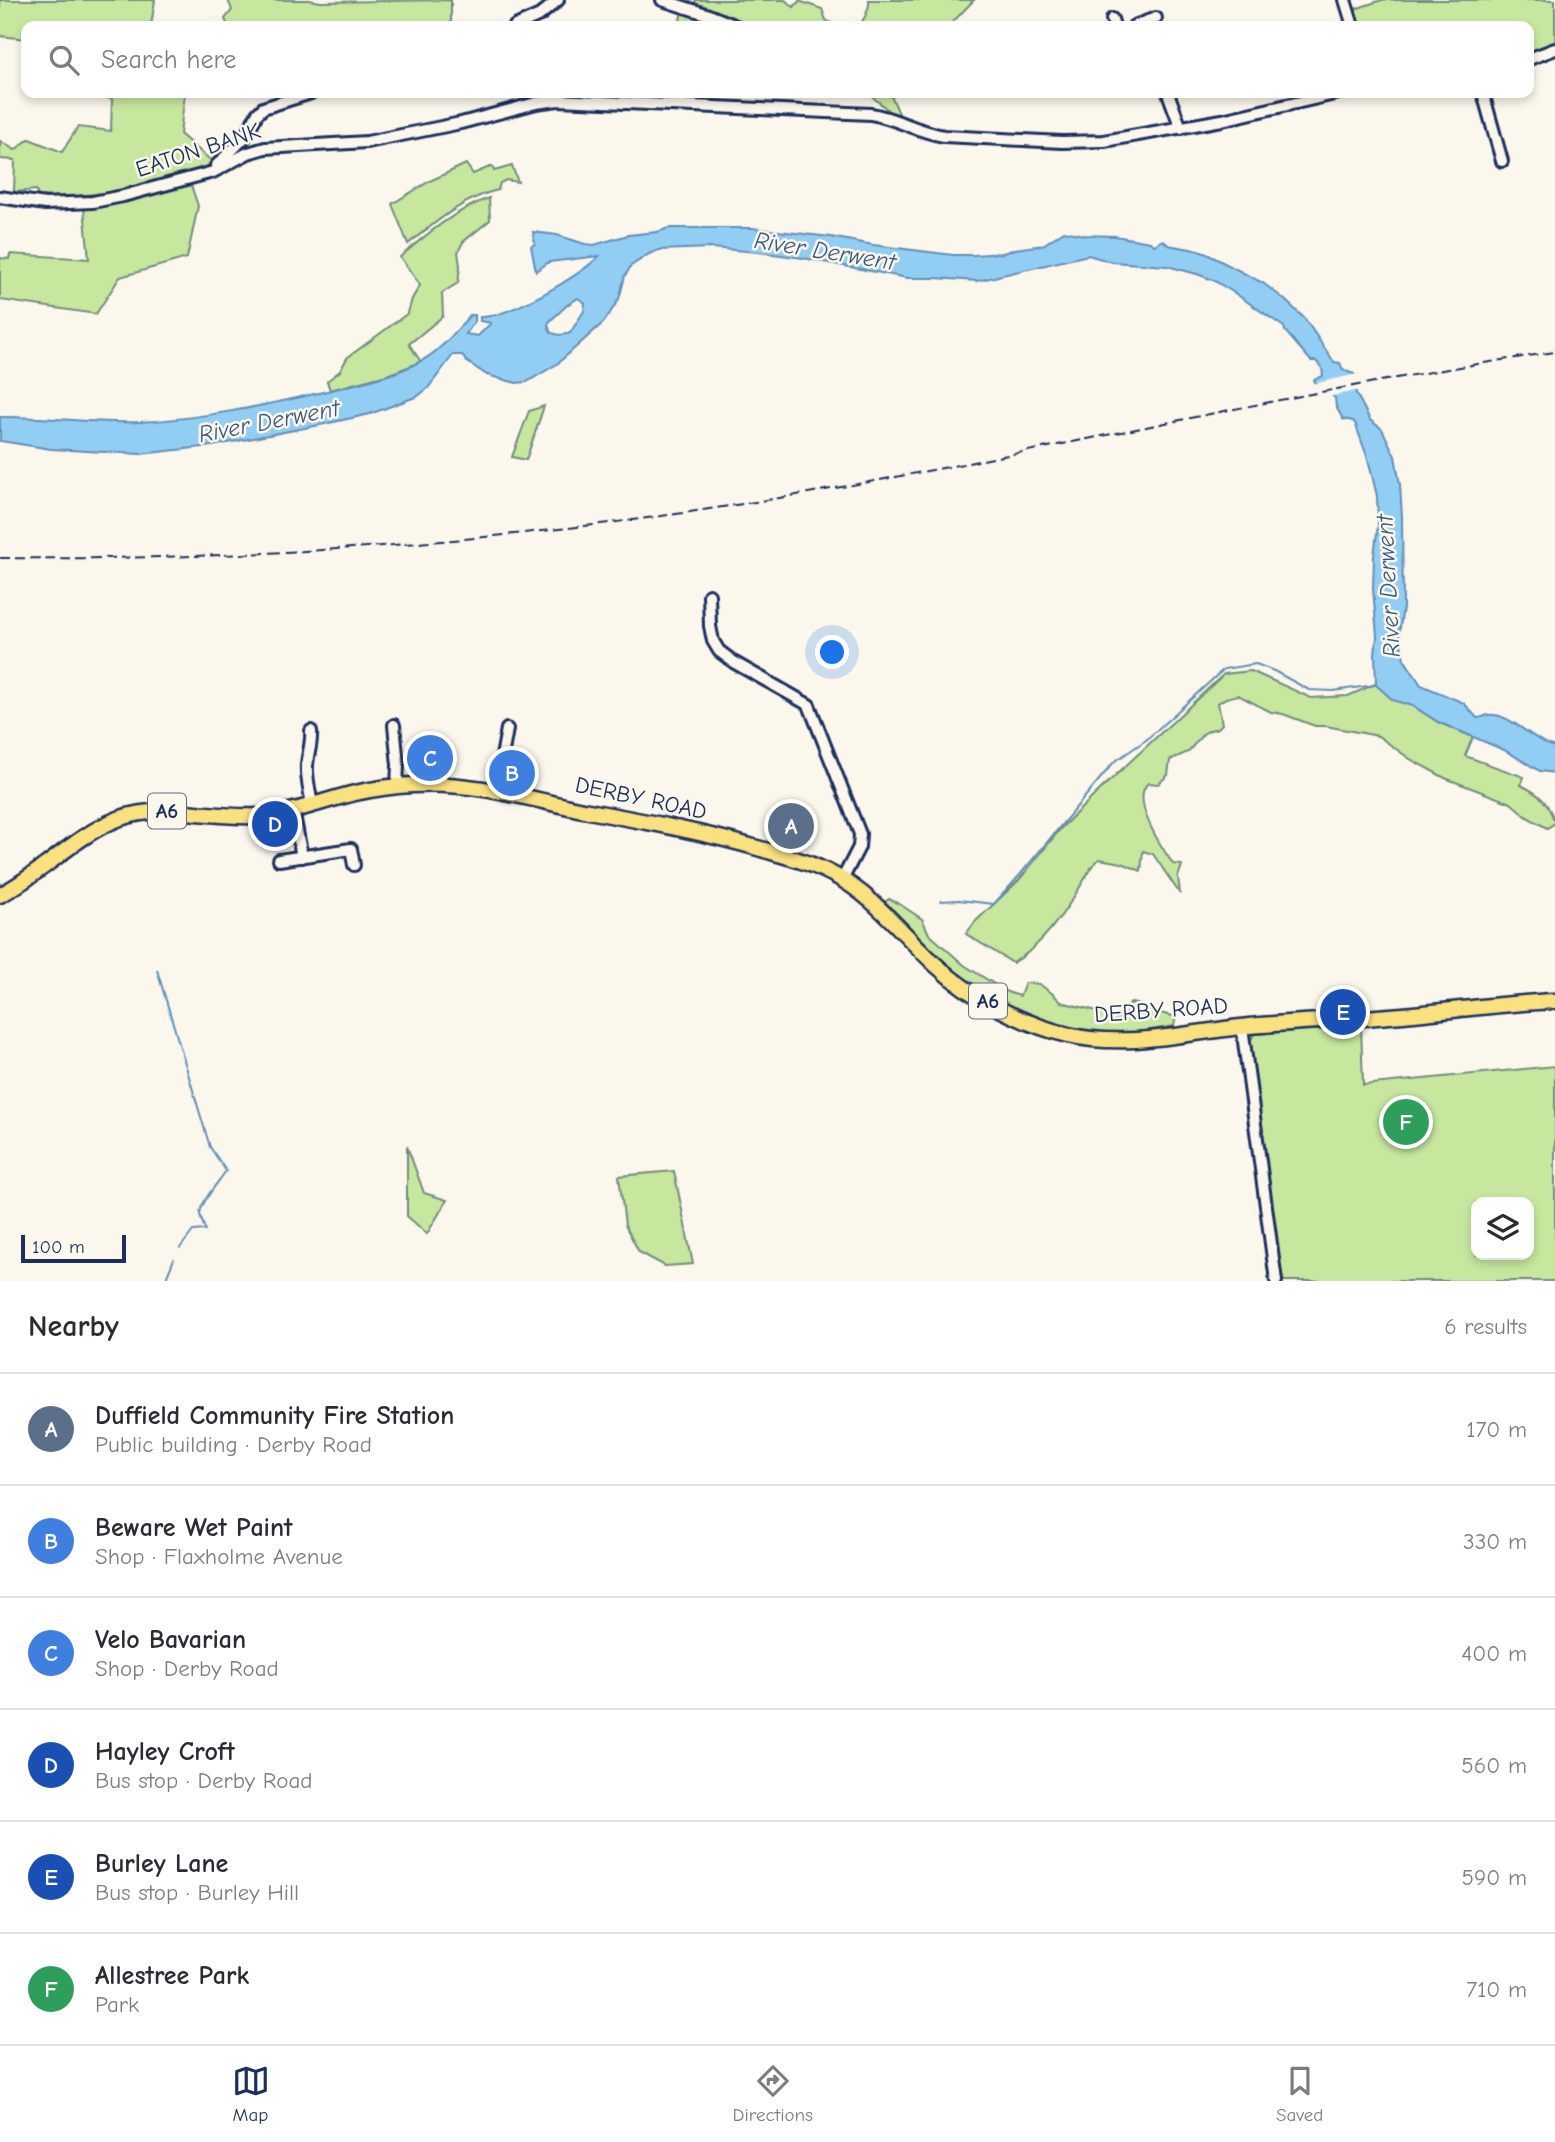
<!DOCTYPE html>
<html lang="en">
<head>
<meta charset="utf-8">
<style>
	body { margin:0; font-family:"Comic Neue",sans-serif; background:#f7f7f7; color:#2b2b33 }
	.controls { position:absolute; right:21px; bottom:21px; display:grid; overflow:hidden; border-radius:14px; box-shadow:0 4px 10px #0003 }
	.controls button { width:63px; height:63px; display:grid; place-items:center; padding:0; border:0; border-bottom:2px solid #e1e1e2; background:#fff; color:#2b2b33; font:35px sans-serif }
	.scale { position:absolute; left:21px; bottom:18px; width:105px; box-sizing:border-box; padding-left:7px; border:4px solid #1b2f5e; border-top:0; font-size:19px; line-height:24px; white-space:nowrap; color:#1b2f5e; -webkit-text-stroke:5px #fbf7ec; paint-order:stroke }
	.you { position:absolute; left:833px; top:653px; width:24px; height:24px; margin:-18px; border:5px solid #fff; border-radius:50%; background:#1a73e8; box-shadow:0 0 0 10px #1a73e833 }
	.badge { display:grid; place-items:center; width:46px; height:46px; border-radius:50%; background:#1b2f5e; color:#fff; font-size:23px; font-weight:700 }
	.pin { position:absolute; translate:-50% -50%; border:4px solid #fff; box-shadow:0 2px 7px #0006 }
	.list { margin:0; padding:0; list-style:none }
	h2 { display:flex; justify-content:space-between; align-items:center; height:91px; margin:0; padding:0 28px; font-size:30px }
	h2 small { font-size:23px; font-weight:400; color:#7c7c81 }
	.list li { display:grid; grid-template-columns:46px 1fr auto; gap:21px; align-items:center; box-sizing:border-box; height:112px; padding:0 28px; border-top:2px solid #e1e1e2 }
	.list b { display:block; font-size:26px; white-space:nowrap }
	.list p { margin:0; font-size:23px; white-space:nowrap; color:#7c7c81 }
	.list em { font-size:23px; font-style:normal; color:#7c7c81 }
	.icon { flex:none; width:38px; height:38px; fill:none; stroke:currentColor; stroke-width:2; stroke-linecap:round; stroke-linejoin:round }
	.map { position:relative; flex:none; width:1555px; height:1281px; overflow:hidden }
	.search { position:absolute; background:#fff; box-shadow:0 4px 10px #0003; left:21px; right:21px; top:21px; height:77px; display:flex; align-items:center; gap:18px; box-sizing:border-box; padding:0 24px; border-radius:14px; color:#7c7c81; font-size:26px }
	.sheet { height:763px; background:#fff }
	nav { display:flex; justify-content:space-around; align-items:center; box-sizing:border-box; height:98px; border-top:2px solid #e1e1e2; background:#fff; font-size:19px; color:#7c7c81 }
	nav a { display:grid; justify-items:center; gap:4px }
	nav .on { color:#1b2f5e }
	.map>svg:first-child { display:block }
	.green { fill:#c7e79f; stroke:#718b7e; stroke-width:2; fill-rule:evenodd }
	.water { fill:#92cef3; stroke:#628eb7; stroke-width:2; fill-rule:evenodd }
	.pier { fill:#fbf7ec }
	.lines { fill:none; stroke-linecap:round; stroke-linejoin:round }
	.stream { stroke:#628eb7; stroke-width:2 }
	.minor-casing { stroke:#1b2f5e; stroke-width:16 }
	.highway-casing { stroke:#1b2f5e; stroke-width:19 }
	.minor { stroke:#fbf7ec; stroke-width:10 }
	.highway { stroke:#fae180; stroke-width:14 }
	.rail { stroke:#1b2f5e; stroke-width:2; stroke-dasharray:10 5; stroke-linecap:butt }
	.labels { text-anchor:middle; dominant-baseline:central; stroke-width:5; stroke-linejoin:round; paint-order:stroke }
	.shield { fill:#fbf7ec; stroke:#5e6b89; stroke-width:2 }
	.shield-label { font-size:21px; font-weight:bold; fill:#1b2f5e }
	.street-label { font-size:23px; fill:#1b2f5e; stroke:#fbf7ec }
	.water-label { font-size:24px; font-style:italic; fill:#395783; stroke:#fbf7ec }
</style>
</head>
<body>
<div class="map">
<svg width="1555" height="1281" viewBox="0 0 1555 1281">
	<rect width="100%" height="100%" fill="#fbf7ec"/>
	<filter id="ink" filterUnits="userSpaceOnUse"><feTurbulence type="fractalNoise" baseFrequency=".0143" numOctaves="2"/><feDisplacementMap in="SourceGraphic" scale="14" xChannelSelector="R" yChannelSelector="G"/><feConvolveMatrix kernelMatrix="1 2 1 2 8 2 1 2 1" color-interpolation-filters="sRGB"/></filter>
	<g filter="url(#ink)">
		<g class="green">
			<polygon points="0,0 155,0 151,26 26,26 26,39 0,36"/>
			<polygon points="228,0 309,0 321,2 451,0 451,26 228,26 225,19 232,10"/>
			<polygon points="696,0 785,0 794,7 799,1 822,9 826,20 833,24 851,26 679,26 683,4 693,6"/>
			<path d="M869 0H974L949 26H858C864 21 870 8 869 0Z"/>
			<polygon points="1382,0 1555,0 1555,45 1529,55 1529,26 1360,26 1355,9"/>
			<path d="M98 93H185L180 134 214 163C200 170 184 174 168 178 125 191 83 199 38 196L36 190 14 192 15 160 0 159V141L15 150 29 139 62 152 78 127 111 131 112 99 98 95Z"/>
			<polygon points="868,93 890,93 901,118 887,114 887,109"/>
			<path d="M466 164 473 174 492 166 494 171 512 166 518 182 506 180 500 183 498 190C463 198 436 222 408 244L392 204 430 181Z"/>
			<polygon points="190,182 198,206 187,258 120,277 96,314 0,300 0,258 9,259 10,254 89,259 84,208 143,196"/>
			<path d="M489 198 490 220 463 242 458 252 460 266 458 283 442 293 443 316 409 344 421 362 387 375 330 390 327 381 340 371 347 358 408 313 412 299 420 285 400 257C426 235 455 210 489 198Z"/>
			<polygon points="544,406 526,460 512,457 529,411"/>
			<path d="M1251 671 1311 698 1348 696 1382 681 1393 700 1413 706 1438 722 1473 737 1465 756 1524 777 1521 785C1541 795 1548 802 1555 823L1547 828 1527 817 1511 803 1445 778 1410 759 1378 736 1326 726H1315L1283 714 1271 712 1238 695 1226 698 1218 703 1222 724 1218 728 1210 730 1203 734 1188 752 1170 760 1168 775 1158 784 1148 783C1130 800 1162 848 1173 864L1182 865 1178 877 1180 894 1153 854 1143 851 1141 871 1122 863 1099 859 1092 866C1074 899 1046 944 1013 963L966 934 975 922 1019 880 1061 828 1103 787 1224 674Z"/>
			<path d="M889 899 901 905 922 919 929 934 964 965 1007 992 1020 996 1025 983 1039 984 1053 994 1061 1002 1093 1010 1107 1016 1123 1020 1130 1003C1146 1004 1158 1016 1176 1016L1174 1026C1156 1029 1139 1033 1121 1033 1061 1034 999 1009 952 972 927 952 905 926 882 904Z"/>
			<path d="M1361 1026 1363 1085 1555 1066V1281H1283L1261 1158 1248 1045 1254 1034ZM1476 1202H1529V1255H1476Z"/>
			<polygon points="407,1146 424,1193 447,1200 427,1234 407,1216"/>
			<polygon points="674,1171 693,1264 665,1266 639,1252 625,1225 619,1176"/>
		</g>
		<path class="water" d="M669 228H752L831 237 873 245 953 255H974L1003 253 1015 249 1043 245 1064 231 1084 235 1115 236 1150 242 1154 245 1163 240 1168 245 1196 250 1207 254 1263 283 1284 299 1305 319 1334 362 1340 363 1343 370 1354 374 1356 393 1370 420 1382 429 1395 456 1400 485 1402 517 1403 608 1399 634 1404 659 1421 685 1464 703 1477 718C1481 718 1484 716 1488 715 1510 712 1533 742 1555 747V773L1540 771 1504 750 1438 722 1413 706 1393 700 1376 685 1375 654 1377 636 1373 589 1374 556 1378 524 1377 496 1368 459 1355 423 1353 421 1343 419 1336 407 1335 398 1315 382 1314 380 1323 376 1322 368 1316 361H1311L1285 331 1284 327 1236 294 1213 280 1197 274 1167 266 1112 262 1088 255 977 281 936 278H907L803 258 758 252 711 248 659 250 649 254 631 266 625 276 619 299 604 322 557 364 527 382 516 383 487 375 466 361 462 355H453L428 388 418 396 370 414 320 425 212 446 141 454 51 449 0 441V417C46 416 92 424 139 422 201 419 262 406 323 392 355 384 389 378 419 362 440 352 455 332 470 315H475V321L466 334 478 336 491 323 480 321V317C507 318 581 276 599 256L549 262 536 271 531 246 535 244 533 232 557 235 585 244 594 245 628 235 657 232ZM578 298 585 303 584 311 570 333 560 335 551 333 548 325 549 322 566 306Z"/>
		<polygon class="pier" points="1357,374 1360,390 1328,397 1313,384"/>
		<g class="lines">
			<g class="stream">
				<polyline points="941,901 959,900 994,904 1019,876 1114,762 1146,740 1224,669 1256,664 1274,671 1309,690 1333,691 1375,685"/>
				<path d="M157 970 210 1147 226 1171C219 1181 200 1203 200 1214 201 1220 204 1225 205 1230L193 1231 180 1248"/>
				<polyline points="165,1281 174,1259"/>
			</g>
			<defs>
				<g id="minor">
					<polyline points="662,0 706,14 736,26"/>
					<polyline points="1345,0 1353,26"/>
					<polyline points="1112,19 1114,26"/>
					<polyline points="515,26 540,15 558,0"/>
					<polyline points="1134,26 1156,18"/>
					<polyline points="1529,59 1555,49"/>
					<polyline points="1168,93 1181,128"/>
					<polyline points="1483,93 1502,161"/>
					<polyline points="216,166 245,137 257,114 263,108 311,93"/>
					<path d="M0 197 45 204 93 202 123 196 213 172 248 153 265 148 367 142 461 123 536 103 558 100 871 114C896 118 918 132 944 136L1062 142 1104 141 1222 120 1339 93"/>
					<polyline points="709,595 710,626 713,641 719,651 735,663 809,705 860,834 859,847 842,880"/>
					<polyline points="394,725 398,765 397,786"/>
					<path d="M311 731C312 744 308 752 307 765 306 778 310 792 312 805"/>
					<polyline points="496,790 507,729"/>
					<polyline points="293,810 302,857"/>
					<polyline points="279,860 351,849 354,865"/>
					<polyline points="1242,1027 1276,1281"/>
				</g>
				<path id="highway" d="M0 895C42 874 74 836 118 819 165 802 211 819 258 816 291 814 322 801 355 793 373 789 393 786 412 785 471 781 526 798 583 810 643 821 703 832 761 849 785 856 810 862 832 874 874 895 903 935 937 966 971 998 1023 1024 1068 1035 1127 1049 1191 1032 1249 1026 1296 1022 1343 1020 1390 1016 1445 1012 1500 1003 1555 1001"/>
			</defs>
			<use href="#minor" class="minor-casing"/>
			<use href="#highway" class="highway-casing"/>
			<use href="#minor" class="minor"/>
			<use href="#highway" class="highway"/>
			<path class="rail" d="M0 558C252 561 506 542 755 502 1023 458 1287 391 1555 352"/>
		</g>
	</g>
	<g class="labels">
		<g class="shield">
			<rect x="148" y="793.5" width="38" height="35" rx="5"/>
			<rect x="969" y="983.5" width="38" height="35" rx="5"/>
		</g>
		<g class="shield-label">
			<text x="167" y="811">A6</text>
			<text x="988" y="1001">A6</text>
		</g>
		<g class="street-label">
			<text transform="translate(198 150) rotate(-18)">EATON BANK</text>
			<text transform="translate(641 798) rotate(12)">DERBY ROAD</text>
			<text transform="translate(1161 1010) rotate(-4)">DERBY ROAD</text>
		</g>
		<g class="water-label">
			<text transform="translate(825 251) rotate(9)">River Derwent</text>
			<text transform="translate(269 421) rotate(-11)">River Derwent</text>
			<text transform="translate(1388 586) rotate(-93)">River Derwent</text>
		</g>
	</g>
</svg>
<div class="controls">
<button><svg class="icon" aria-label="layers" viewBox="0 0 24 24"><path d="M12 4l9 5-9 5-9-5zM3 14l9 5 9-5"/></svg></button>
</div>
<div class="scale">100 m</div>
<div class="you"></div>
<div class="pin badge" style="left:791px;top:826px;background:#5c6f8a">A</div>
<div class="pin badge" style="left:512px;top:773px;background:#3f7fe0">B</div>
<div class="pin badge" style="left:430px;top:758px;background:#3f7fe0">C</div>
<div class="pin badge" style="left:275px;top:824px;background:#1a4fb4">D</div>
<div class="pin badge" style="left:1343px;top:1012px;background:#1a4fb4">E</div>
<div class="pin badge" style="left:1406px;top:1122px;background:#2e9e5b">F</div>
<div class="search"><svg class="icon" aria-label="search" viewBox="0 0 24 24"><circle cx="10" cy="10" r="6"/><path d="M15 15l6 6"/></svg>Search here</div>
</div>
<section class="sheet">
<h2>Nearby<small>6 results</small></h2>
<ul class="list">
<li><span class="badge" style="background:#5c6f8a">A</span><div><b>Duffield Community Fire Station</b><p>Public building · Derby Road</p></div><em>170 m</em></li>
<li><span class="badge" style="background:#3f7fe0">B</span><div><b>Beware Wet Paint</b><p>Shop · Flaxholme Avenue</p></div><em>330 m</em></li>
<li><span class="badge" style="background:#3f7fe0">C</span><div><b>Velo Bavarian</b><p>Shop · Derby Road</p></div><em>400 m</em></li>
<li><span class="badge" style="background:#1a4fb4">D</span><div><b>Hayley Croft</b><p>Bus stop · Derby Road</p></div><em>560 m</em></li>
<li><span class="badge" style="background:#1a4fb4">E</span><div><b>Burley Lane</b><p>Bus stop · Burley Hill</p></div><em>590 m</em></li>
<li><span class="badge" style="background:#2e9e5b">F</span><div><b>Allestree Park</b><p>Park</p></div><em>710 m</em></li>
</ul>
</section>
<nav>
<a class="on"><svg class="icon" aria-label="map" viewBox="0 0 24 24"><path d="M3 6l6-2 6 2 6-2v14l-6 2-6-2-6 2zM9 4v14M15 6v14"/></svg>Map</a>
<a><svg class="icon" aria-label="directions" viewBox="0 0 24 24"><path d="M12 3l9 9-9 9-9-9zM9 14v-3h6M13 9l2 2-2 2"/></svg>Directions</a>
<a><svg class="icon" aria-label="saved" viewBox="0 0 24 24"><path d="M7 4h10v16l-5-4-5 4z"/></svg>Saved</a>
</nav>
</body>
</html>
